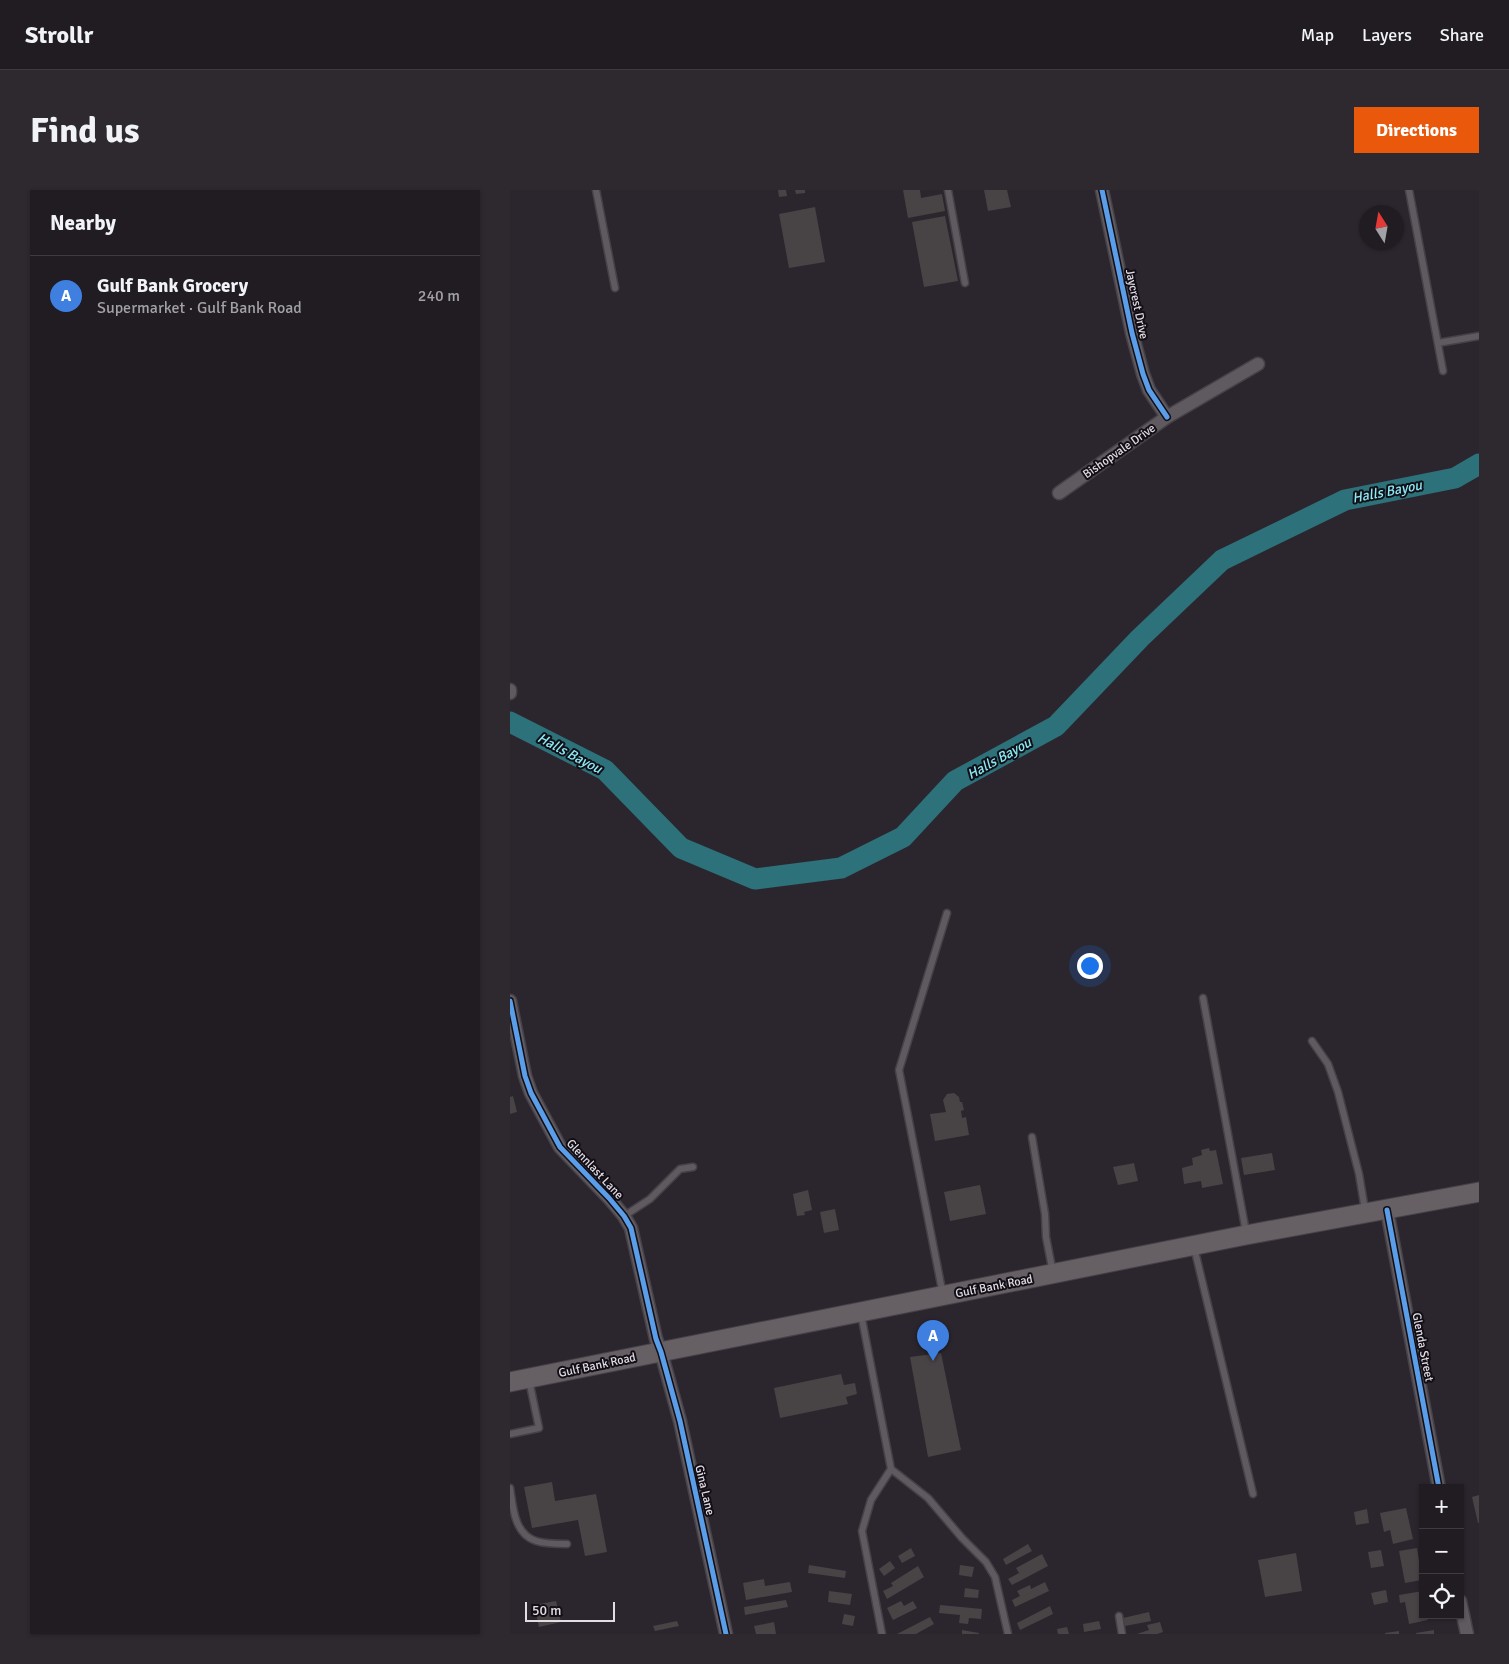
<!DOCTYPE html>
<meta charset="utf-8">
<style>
body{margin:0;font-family:Signika,sans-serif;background:#2d292f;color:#f1f3f6}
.controls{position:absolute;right:15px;bottom:15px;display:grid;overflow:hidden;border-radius:0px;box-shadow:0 1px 4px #0004}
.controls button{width:45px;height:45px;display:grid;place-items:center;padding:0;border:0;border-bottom:1px solid #3d3a40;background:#201c22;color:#f1f3f6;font:25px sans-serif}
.compass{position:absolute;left:849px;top:15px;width:45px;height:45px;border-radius:50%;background:#201c22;box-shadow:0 1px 4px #0004;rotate:349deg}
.scale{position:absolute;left:15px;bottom:12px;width:90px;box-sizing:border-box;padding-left:5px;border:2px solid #e2dce5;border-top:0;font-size:14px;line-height:18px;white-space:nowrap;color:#e2dce5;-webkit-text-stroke:4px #120e15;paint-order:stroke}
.you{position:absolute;left:579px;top:775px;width:18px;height:18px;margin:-12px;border:4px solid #fff;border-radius:50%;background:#1a73e8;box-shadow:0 0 0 8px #1a73e833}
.badge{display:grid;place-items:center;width:32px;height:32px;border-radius:50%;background:#ea580c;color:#fff;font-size:16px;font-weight:700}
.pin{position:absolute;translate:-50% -41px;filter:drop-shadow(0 1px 2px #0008)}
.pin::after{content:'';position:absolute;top:26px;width:18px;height:15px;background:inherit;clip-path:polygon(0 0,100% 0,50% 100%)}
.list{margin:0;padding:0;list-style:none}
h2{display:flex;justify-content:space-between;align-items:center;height:65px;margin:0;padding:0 20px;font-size:21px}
h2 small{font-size:16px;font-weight:400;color:#a2a1a5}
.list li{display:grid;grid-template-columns:32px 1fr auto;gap:15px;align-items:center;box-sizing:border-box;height:80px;padding:0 20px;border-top:1px solid #3d3a40}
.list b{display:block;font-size:19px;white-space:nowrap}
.list p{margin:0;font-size:16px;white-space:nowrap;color:#a2a1a5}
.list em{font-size:16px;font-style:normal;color:#a2a1a5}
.icon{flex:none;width:28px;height:28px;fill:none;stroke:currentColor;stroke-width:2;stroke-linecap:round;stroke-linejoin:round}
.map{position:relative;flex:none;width:969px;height:1444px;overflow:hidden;border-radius:0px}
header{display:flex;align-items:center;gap:30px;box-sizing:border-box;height:70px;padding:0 25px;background:#201c22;border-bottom:1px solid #3d3a40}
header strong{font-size:24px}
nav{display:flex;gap:28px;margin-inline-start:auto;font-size:18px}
.intro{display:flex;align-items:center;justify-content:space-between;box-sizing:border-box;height:120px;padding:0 30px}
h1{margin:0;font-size:35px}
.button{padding:12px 22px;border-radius:0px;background:#ea580c;color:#fff;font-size:18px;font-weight:700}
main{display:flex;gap:30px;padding:0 30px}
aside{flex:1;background:#201c22;border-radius:0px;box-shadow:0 1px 4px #0004}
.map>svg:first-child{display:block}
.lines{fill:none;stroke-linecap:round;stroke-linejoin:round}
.river{stroke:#2d717a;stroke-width:21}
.building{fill:#484344}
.service-casing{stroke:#454147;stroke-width:9}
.minor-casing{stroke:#454147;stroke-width:15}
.secondary-casing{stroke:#454147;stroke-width:21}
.service{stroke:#5e5a60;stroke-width:6}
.minor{stroke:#5e5a60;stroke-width:12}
.secondary{stroke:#665f64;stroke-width:19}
.cycleway-casing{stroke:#120e15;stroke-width:8}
.cycleway{stroke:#5a9eea;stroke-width:5}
.labels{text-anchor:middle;stroke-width:4;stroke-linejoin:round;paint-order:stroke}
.street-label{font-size:12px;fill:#e2dce5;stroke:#120e15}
.water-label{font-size:14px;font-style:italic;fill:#8bebf7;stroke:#120e15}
</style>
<header>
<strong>Strollr</strong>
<nav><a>Map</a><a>Layers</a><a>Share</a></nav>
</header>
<div class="intro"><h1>Find us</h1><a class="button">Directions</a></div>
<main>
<aside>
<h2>Nearby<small></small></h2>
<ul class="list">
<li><span class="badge" style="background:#3f7fe0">A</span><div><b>Gulf Bank Grocery</b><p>Supermarket · Gulf Bank Road</p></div><em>240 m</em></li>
</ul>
</aside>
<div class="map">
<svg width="969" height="1444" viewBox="0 0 969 1444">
<rect width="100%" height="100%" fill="#2b262e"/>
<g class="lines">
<path class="river" d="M0,532L95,580L171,658L245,689L331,678L393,647L445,591L546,536L630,448L712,370L835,310L945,288L969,274"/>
</g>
<path class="building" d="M268,0H276L277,6L269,7Z
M285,0H295V3L286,4Z
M393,0H410L411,8L432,4L435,21L398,28Z
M474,0H497L501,17L478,21Z
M305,17L315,72L279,78L269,24Z
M435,26L448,91L414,97L402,32Z
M444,903L449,907L450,912H452L454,920L451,921L452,928L456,927L459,945L425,951L420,924L436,922L433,910L437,904Z
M3,906L7,922L0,924V907Z
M699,958L700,961L706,960L713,994L692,998L691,991L674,994L672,978L683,975L682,968L692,965L691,960Z
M762,963L765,980L734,985L731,968Z
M624,973L628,991L608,995L603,977Z
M470,995L476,1024L440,1031L434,1002Z
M298,1000L302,1020L294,1022L295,1025L287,1026L283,1004Z
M325,1019L329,1040L314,1043L310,1022Z
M431,1163L451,1260L418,1267L400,1167Z
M331,1184L334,1195L345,1193L347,1204L336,1207L338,1214L270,1228L264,1198Z
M42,1292L45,1311L86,1304L97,1362L75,1366L68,1330L22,1338L14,1297Z
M969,1305V1333H968L962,1307Z
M896,1318L903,1349L883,1354L880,1340L874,1342L870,1323Z
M857,1319L859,1333L846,1335L844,1322Z
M518,1354L522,1361L496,1375L493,1369Z
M401,1358L405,1366L392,1373L388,1366Z
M907,1358L912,1390L895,1393L889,1361Z
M871,1360L874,1376L861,1378L858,1362Z
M786,1363L792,1401L755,1407L748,1370Z
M532,1364L538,1376L502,1395L498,1389L509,1383L506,1378Z
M380,1371L385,1378L374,1386L369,1379Z
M299,1375L336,1381L335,1388L298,1383Z
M450,1375L464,1377L462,1387L449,1385Z
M408,1376L414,1387L377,1409L373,1401L383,1396L381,1393Z
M254,1389L255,1396L280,1392L282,1402L236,1410L233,1393Z
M535,1392L539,1401L505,1417L502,1410L510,1406L507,1401L520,1395L521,1399Z
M455,1398L469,1400L468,1408L454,1407Z
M876,1400L878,1412L864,1415L861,1403Z
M319,1401L342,1404L340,1415L318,1412Z
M913,1401V1425H917L918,1430L899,1434L895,1412L890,1413L889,1405Z
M276,1410L278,1417L235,1425L234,1417Z
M46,1411L51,1432L29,1437L24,1415Z
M391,1411L394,1416L403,1411L407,1418L383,1430L377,1418Z
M430,1415L472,1419L471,1429L459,1428L458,1434L449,1433L450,1425L429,1423Z
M540,1416L543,1424L510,1440L507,1433Z
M639,1422L641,1431L615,1436L613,1428Z
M334,1424L345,1426L343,1436L332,1434Z
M420,1427L424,1434L406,1444H387Z
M167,1431L169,1436L145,1441L143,1436Z
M589,1431L591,1439L574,1442L573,1434Z
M264,1432L266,1444H246L244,1436Z
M650,1432L653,1442L647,1444H627L639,1440L637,1435Z
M557,1437L559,1444H548L547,1439Z
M452,1440L469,1443V1444H452Z
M924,1440V1444H906V1443Z
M889,1441V1444H875V1443Z"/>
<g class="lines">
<g class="service-casing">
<path id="service" d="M86,0L105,98
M438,0L455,93
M899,0L933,181
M928,153L969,146
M693,808L736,1042
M802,851L818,874L828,902L849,984L855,1020
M522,947L535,1024L536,1047L543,1083
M114,1026L140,1009L170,979L183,977
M684,1057L743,1304
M433,1105L389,880L437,723
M351,1124L381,1279L361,1310L352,1341L372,1444
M0,1244L29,1238L19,1190
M381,1279L418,1308L452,1348L476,1372L485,1387L498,1444
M0,1298C3,1317 4,1344 26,1351C36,1354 47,1354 57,1354
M609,1426L612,1444"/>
</g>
<g class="minor-casing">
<path id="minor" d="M592,0L622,143L633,184L639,200L657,227
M549,303L657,227L748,174
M0,500V503
M0,811L15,886L21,903L50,957L99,1008L114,1026L121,1038L146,1149L151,1162L170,1231L216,1444
M877,1020L929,1298
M950,1411L957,1444"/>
</g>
<g class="secondary-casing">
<path id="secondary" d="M0,1192L736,1045L969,1002"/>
</g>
<use href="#service" class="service"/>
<use href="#minor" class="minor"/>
<use href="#secondary" class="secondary"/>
<g class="cycleway-casing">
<path id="cycleway" d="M592,0L622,143L633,184L639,200L657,227
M0,811L15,886L21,903L50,957L99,1008L114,1026L121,1038L146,1149L151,1162L170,1231L216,1444
M877,1020L929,1298"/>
</g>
<use href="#cycleway" class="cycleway"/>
</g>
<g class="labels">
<g class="street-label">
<text transform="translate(627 114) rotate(78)" y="4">Jaycrest Drive</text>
<text transform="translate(609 261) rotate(-35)" y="4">Bishopvale Drive</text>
<text transform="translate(85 979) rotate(47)" y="4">Glennlast Lane</text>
<text transform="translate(484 1096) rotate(-11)" y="4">Gulf Bank Road</text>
<text transform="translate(913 1157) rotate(79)" y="4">Glenda Street</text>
<text transform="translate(87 1175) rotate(-12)" y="4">Gulf Bank Road</text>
<text transform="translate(195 1300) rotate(77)" y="4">Gina Lane</text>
</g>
<g class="water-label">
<text transform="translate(877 301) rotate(-11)" y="5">Halls Bayou</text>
<text transform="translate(60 563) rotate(28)" y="5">Halls Bayou</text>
<text transform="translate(489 568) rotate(-29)" y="5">Halls Bayou</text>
</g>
</g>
</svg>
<div class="controls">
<button>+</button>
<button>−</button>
<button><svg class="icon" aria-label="locate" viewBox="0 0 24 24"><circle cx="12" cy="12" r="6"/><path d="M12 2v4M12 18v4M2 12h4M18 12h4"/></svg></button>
</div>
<svg class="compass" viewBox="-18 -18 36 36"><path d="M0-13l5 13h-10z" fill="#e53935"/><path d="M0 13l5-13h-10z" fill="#a2a1a5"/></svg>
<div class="scale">50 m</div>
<div class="you"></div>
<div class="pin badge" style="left:423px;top:1171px;background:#3f7fe0">A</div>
</div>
</main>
